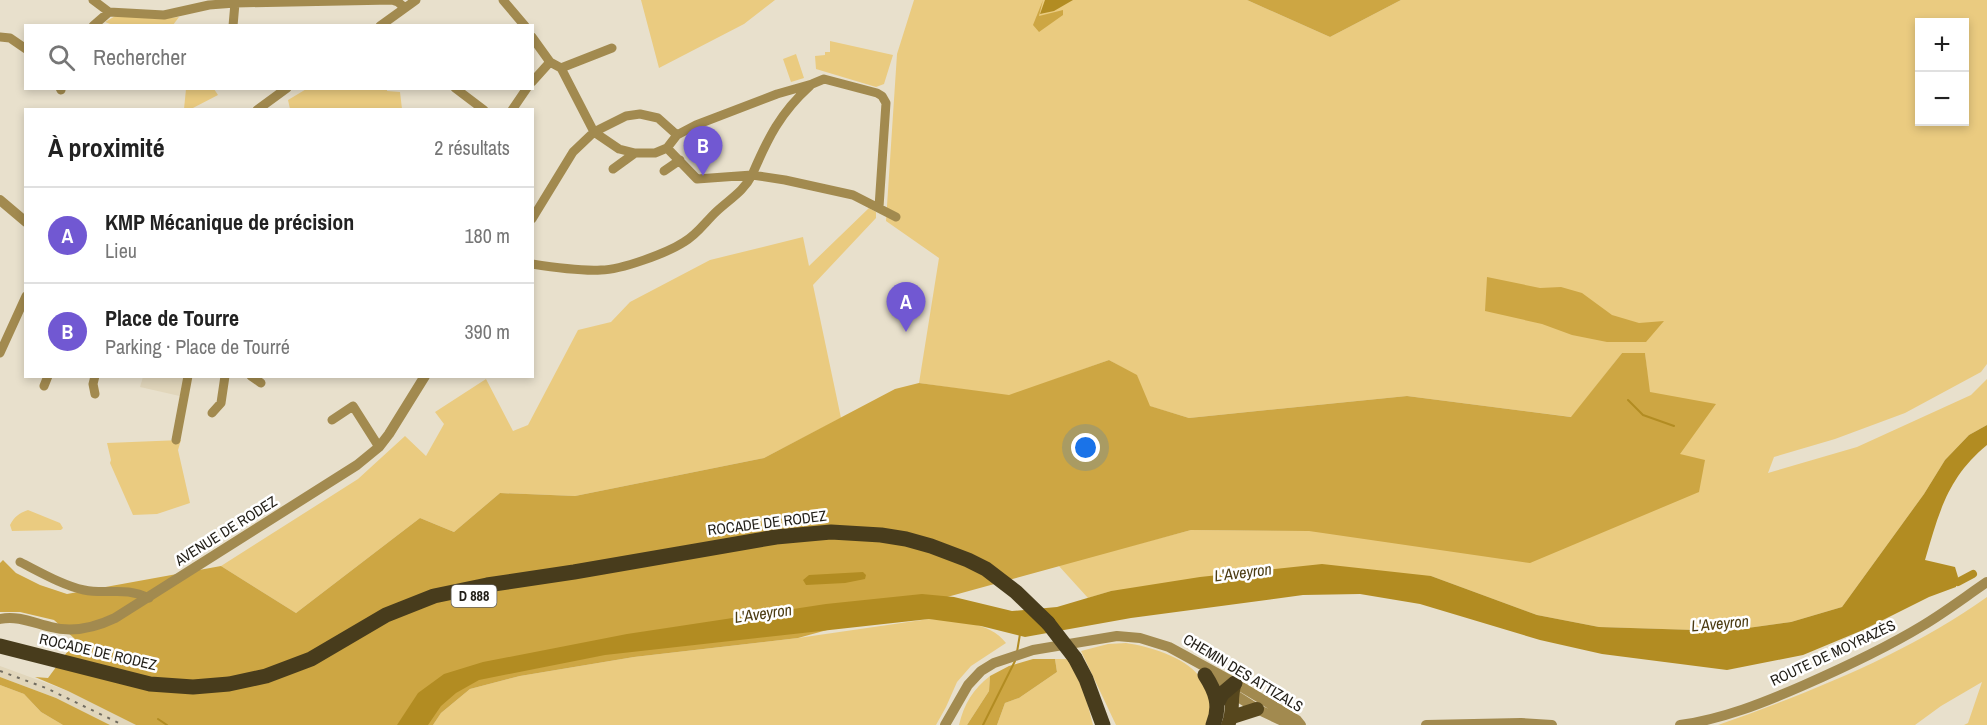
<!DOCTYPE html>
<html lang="fr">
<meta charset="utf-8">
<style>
body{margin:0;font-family:"Archivo Narrow",sans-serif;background:#f2f2f2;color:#222}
.controls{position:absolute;right:18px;top:18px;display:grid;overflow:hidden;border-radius:0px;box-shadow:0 3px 9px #0003}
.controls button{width:54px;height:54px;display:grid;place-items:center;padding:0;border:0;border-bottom:2px solid #e0e0e0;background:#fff;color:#222;font:30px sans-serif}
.you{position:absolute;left:1086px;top:448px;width:21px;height:21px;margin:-15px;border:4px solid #fff;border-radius:50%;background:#1a73e8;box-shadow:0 0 0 9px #1a73e833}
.badge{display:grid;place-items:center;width:39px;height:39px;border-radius:50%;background:#7158d2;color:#fff;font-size:20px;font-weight:700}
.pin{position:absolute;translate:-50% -50px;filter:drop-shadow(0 2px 3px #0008)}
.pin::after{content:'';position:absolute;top:32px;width:21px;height:18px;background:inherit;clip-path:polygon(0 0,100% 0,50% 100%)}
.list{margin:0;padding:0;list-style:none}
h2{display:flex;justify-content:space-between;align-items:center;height:78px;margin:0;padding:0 24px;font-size:26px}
h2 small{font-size:20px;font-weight:400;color:#767676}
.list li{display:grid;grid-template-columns:39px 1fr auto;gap:18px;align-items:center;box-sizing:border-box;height:96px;padding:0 24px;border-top:2px solid #e0e0e0}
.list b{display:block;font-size:22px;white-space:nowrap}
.list p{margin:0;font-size:20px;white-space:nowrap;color:#767676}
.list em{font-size:20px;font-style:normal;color:#767676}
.icon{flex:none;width:33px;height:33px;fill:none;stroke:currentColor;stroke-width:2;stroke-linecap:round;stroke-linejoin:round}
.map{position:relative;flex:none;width:1987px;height:725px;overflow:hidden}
.search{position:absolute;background:#fff;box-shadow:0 3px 9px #0003;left:24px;top:24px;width:510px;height:66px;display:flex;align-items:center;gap:15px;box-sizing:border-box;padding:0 21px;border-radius:0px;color:#767676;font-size:22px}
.panel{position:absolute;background:#fff;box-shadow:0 3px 9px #0003;left:24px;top:108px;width:510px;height:270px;border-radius:0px}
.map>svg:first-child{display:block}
.built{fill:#e1d6bb}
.green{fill:#eacb80;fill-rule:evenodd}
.forest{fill:#cda643}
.water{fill:#b28c22}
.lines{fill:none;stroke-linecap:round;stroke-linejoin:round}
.stream{stroke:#b28c22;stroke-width:2}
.canal{stroke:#b28c22;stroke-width:8}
.minor{stroke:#a28a4f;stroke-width:9}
.tertiary{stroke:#a28a4f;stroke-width:10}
.primary{stroke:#57471d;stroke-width:14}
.trunk{stroke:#483c1c;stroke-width:15}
.rail{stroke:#716c60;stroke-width:2;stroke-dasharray:3 6;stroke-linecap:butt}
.trunk-bridge{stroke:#483c1c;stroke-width:15}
.labels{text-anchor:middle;stroke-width:5;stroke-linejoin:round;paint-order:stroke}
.shield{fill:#fff;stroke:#64625d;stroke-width:1.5}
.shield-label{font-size:14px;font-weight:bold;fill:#211e17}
.street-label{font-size:15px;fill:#211e17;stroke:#fff}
.water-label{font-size:16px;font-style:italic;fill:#4b3b12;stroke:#fff}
</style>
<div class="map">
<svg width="1987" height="725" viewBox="0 0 1987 725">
<rect width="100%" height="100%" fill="#e8e0cc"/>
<path class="built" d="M143,377H188L184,397L140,387Z
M0,666L68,691L136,725H110L56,698L0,677Z"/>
<path class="green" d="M641,0H775L744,24L659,68Z
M914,0H1247L1330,37L1401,0H1987V364L1981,372L1905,413L1835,439L1774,457L1768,473L1857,447L1971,395L1987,379V425L1969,435L1945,460L1924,494L1842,607L1791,622L1726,631L1599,627L1537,615L1431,576L1111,591L1088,598L1058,565L1191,530L1309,531L1680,454L1649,392L1645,353H1622L1572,417L1407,396L1189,418L1149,406L1137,376L1109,360L1009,396L919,383L939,258L886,221L897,54ZM1920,22H1964V122H1920Z
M117,15L160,19L179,17L173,25H113L105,22Z
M830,41L893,55L884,84L876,87L816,69L815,56L825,55V52H830Z
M796,54L804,78L791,82L783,59Z
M308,88L387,89V91L400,92L402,109H290L288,100Z
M186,89H214L218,95L191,109H184Z
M869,208L876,212V218L813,285L841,418L764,458L575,496L500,493L454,532L420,518L296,613L221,566L358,479L405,436L426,456L444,424L435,412L486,379L513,431L528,425L578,330L611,322L630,302L710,260L803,237L809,266Z
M181,440L178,450L190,503L157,514L133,515L110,463L111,460L107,443Z
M28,510L60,523L63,528L61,530L12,531L10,525C14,517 19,513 28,510Z
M1987,597V725H1964L1968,723L1982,682L1941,706L1915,725H1718C1811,692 1907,654 1987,597Z
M929,619C953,621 990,621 1006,643L971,666L957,682L946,707L936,725H433L441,713L470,689L520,676L634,657L798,638Z
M1126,643C1148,646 1185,657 1199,676C1205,683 1208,693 1213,701L1207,725H1116L1081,651L1108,644Z
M1055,659H1068L1084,690L1093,725H997L1005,703L1019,698L1057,672Z
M990,676L989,691L967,725H959C964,704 973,689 990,676Z
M0,685L24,694L41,712L63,725H0Z"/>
<path class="forest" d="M1043,0L1039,16L1063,10V15L1039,32L1033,25Z
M1247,0H1401L1330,37Z
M1487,277L1540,288L1561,287L1582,293L1612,315L1639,323L1664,321L1646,342H1607L1572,335L1542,324L1485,311Z
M1622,353H1645L1650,392L1716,404L1680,454L1705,460L1699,492L1530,563L1309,531L1191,530L798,638L634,657L520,676L470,689L441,713L433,725H136L68,691L35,677L48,678L76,640L54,620L20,612H0V563L3,560L16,573L40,585L67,594L221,566L296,613L420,518L454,532L500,493L575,496L764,458L895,389L919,383L1009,395L1109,360L1137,375L1150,406L1189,418L1407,396L1571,417Z
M1033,659H1055L1057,672L1019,698L1005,703L997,725H967L989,691L990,676L1009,666Z
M0,677L56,698L110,725H63L41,712L24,694L0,685Z"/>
<path class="water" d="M1045,0H1073L1054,11L1040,14Z
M1987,425V445C1947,478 1939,513 1925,560L1955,567L1958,577L1956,587L1929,597L1863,630L1803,655L1727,670L1602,654L1540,640L1420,604L1360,594L1303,595L1131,618L1025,637L981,626L929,619L605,655L479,680L456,693L441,706L428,725H397L418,693L444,674L483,662L627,634L826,604L922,594L954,597L1012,611L1057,607L1111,591L1200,577L1322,564L1431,576L1537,615L1599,627L1726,631L1791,622L1842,607L1924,494L1945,460L1969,435Z
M863,572L866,575L865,579L845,583L806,585L803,580L809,575Z"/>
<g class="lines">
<path class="stream" d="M1628,400L1643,415L1674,426
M1017,652L1020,634
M158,719L167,725
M983,725L1015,661"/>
<path class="canal" d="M1958,582L1973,574"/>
<path class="minor" d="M93,0L109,12
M503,0L525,26
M93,26L109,12L164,15L209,5L235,3L392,0L398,2L405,8
M233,26L235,3
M380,26L416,0
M0,37L10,38L26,49
M532,37L550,62L561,68L594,132
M561,68L612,48
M532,82L550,62
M60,88L61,90
M455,88L484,110
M257,110L287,88
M512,110L527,88
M594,132L619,149L635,153H655L667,148L677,135L696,125L777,94L812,84L824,79L877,93L882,96L886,103L879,207
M667,148L697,179L752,175C768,138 780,113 810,86
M613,169L635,153
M664,171L680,160
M532,219L573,152L594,132L626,116L640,114L658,118L677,135
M532,264C551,267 582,271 601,270C621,270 667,253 684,242C697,235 706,221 717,211C730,199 744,191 752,175L785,180L853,195L896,217
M0,353L26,296
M251,376L261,383
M44,386L48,376
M95,394L93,384L95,376
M212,413L221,403L225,376
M332,420L353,406L379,447
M176,440L188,376
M20,562C40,572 62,585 84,590C108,595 124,586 149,598"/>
<path class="tertiary" d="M0,200L26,222
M0,619C17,615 34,623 51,627C73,633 94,628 115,618L357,465L379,447L389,434L425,376
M1207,677L1257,709L1291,725
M945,725L968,685L981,671L994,663L1033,650L1117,636L1140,638L1169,647L1235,683L1297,720L1301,725
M1426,725L1521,723L1552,725
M1680,725C1723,719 1763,703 1802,686C1843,668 1884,649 1922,626C1944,613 1965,597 1987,582"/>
<path class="primary" d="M1232,717L1257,709
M1228,725C1235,711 1229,698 1235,683"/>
<path class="trunk" d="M0,646L150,684L193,687L229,684L266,676L311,659L386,615L434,596L487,585L574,572L776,537L831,532L881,535L906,539L931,546L968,560L986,569L1016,592L1048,623
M1075,658L1086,679L1103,725
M1205,675C1216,692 1221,706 1213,725
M1217,704L1222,694L1235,683"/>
<path class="rail" d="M0,671L46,688L123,725"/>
<path class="trunk-bridge" d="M1048,623L1075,658"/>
</g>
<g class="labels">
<rect class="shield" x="451.5" y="585" width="45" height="22" rx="4.5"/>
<g class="shield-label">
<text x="474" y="601">D 888</text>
</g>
<g class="street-label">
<text transform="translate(767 523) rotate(-7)" y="5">ROCADE DE RODEZ</text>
<text transform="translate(226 531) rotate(-32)" y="5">AVENUE DE RODEZ</text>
<text transform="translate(98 652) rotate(13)" y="5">ROCADE DE RODEZ</text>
<text transform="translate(1833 653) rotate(-25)" y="5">ROUTE DE MOYRAZÈS</text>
<text transform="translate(1243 673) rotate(31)" y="5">CHEMIN DES ATTIZALS</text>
</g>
<g class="water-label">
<text transform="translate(1243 572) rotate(-7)" y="6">L'Aveyron</text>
<text transform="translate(763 613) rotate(-8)" y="6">L'Aveyron</text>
<text transform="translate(1720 623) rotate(-5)" y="6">L'Aveyron</text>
</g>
</g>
</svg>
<div class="controls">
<button>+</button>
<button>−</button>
</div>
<div class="you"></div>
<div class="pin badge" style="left:906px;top:332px">A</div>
<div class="pin badge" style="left:703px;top:176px">B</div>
<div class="search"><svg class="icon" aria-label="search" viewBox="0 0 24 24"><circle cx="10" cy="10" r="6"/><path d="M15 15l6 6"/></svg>Rechercher</div>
<section class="panel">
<h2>À proximité<small>2 résultats</small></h2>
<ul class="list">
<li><span class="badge">A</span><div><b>KMP Mécanique de précision</b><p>Lieu</p></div><em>180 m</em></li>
<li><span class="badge">B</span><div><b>Place de Tourre</b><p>Parking · Place de Tourré</p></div><em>390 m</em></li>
</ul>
</section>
</div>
